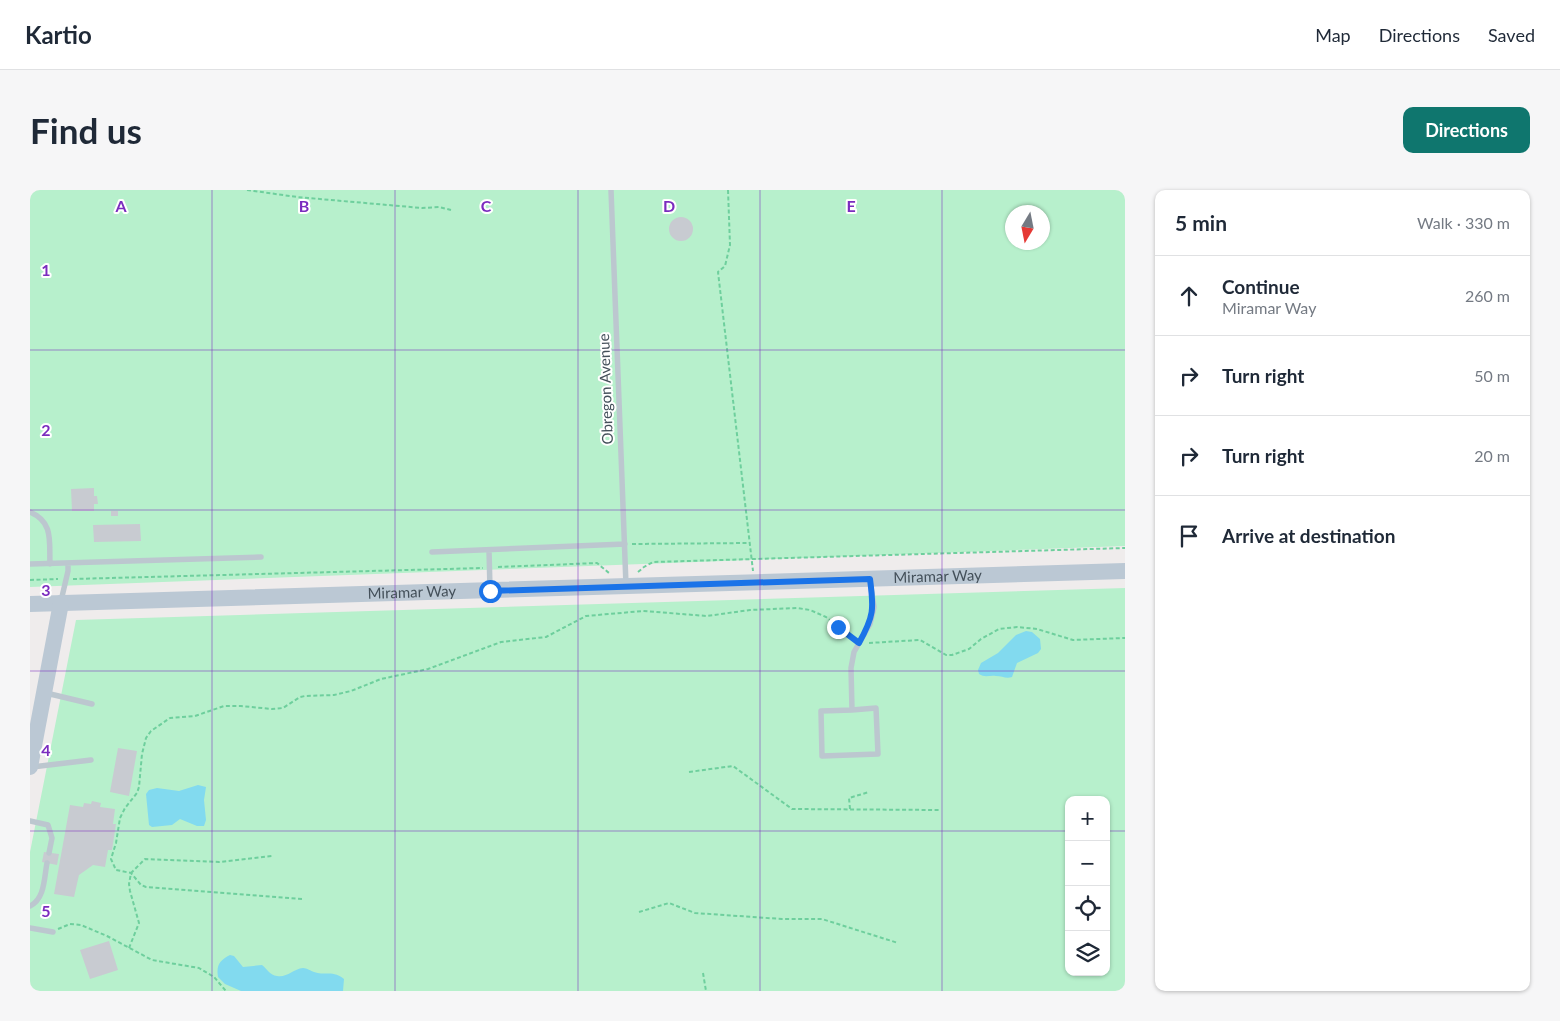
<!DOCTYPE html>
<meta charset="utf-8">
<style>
body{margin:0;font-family:Lato,sans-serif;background:#f6f6f7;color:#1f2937}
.controls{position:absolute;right:15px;bottom:15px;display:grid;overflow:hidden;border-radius:10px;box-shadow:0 1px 4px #0004}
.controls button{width:45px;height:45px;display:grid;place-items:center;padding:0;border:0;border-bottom:1px solid #e0e1e3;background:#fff;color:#1f2937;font:25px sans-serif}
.compass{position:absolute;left:975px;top:15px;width:45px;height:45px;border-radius:50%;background:#fff;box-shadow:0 1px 4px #0004;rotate:190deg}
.stop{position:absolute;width:15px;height:15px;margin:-11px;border:4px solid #1a73e8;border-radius:50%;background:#fff}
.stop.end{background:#1a73e8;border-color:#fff;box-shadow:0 1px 5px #0008}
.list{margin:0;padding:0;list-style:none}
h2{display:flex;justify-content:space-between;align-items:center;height:65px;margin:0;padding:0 20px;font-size:21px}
h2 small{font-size:16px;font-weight:400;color:#747a83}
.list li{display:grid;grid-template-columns:32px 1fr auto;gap:15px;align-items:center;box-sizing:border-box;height:80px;padding:0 20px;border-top:1px solid #e0e1e3}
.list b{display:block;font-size:19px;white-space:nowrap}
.list p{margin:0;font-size:16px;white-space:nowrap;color:#747a83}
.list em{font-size:16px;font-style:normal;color:#747a83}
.icon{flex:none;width:28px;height:28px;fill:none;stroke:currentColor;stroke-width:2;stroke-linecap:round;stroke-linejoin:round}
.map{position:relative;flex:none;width:1095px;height:801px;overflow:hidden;border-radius:10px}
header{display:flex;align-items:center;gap:30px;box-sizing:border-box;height:70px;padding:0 25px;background:#fff;border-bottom:1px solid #e0e1e3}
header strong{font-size:24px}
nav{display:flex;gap:28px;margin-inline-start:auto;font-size:18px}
.intro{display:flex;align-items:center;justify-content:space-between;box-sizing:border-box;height:120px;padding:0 30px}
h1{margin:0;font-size:35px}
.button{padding:12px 22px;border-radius:10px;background:#0f766e;color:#fff;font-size:18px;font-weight:700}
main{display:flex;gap:30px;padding:0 30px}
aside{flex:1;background:#fff;border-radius:10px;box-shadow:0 1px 4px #0004}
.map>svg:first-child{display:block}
.green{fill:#b7f0cc;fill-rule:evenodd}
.water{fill:#82daef}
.building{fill:#c8cbd1}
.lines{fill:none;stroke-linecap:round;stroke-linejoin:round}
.path{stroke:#6ecf9d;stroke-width:2;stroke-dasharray:4 2.5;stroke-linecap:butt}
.lane{stroke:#bcc7cf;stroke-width:5.5}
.secondary{stroke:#bbc8d4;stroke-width:16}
.route{stroke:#1a73e8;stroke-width:6}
.grid{fill:none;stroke:#7b2cbf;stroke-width:1;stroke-opacity:0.55}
.labels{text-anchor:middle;stroke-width:4;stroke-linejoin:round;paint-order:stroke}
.street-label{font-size:15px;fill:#44505a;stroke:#fff}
.grid-label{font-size:16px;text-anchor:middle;font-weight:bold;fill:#7b2cbf;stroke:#fff;stroke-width:4;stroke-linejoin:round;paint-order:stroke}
</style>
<header>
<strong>Kartio</strong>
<nav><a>Map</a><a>Directions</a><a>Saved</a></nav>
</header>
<div class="intro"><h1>Find us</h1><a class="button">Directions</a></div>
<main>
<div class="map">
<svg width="1095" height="801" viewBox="0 0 1095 801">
<rect width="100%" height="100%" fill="#efecec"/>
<path class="green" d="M0,0H1095V356L0,397ZM982,22H1012V52H982Z
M1095,398V801H0V662L46,430ZM1039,610H1076V782H1039Z"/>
<path class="water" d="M996,441L1002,442L1010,449L1011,459L1008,463L987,473L982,487C976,489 972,486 966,486C959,485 955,488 949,484L948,480L951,473L968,463L986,445Z
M168,595L176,597L174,610L176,630L174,636H167L150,629L142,635L122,637L119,635L116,604L119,600L127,598L149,601Z
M200,765L204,766L213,777L232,775C237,779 240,785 247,786C257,788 263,779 273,778C277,778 281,781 284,782C297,786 302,780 314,789L313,801H211L195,794L188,787C186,775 190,770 200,765Z"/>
<path class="building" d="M639 39a12 12 0 1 1 24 0a12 12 0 1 1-24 0Z
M64,298V306H67L68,314H64V321H42L41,299Z
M81,321H88V326H81Z
M110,334L111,351L64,352L63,335Z
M88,558L107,561L99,606L80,602Z
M62,611L71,613L70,617L85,619L83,634H86L82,660H78L75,677L63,675L49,685L44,707L24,704L40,615L53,617L54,613L61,614Z
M14,662L29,664L27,675L12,672Z
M79,751L88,780L60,789L50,760Z"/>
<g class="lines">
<path class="path" d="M217,0L267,7L392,18L409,17L421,20
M698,0L700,55L695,76L688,82L723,381
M602,354L720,353
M468,377L567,373L579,383
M608,382L614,377L623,372L1095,358
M43,389L453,378
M0,390L28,389
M839,453L890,450L916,465H922L939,459L951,449L969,439L987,437L1007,439L1043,450L1095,448
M659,582L703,576L762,619L910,620
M820,619L819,608L839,602
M272,709L116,697L111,695L101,683L86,680L81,669L86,653L90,628L95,618L107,603L109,597L112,564L116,548L121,541L140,528L165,526L194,516H211L242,519L253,518L270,507L275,506L304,505L321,501L351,489L398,479L471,452L516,447L556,426L613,421L677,426L720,420L767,418L780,420L796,427L823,448
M609,722L639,713L665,723L752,729H792L868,753
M28,739L40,734L51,735L77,746L122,770L169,778L184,787L196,801
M99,758L109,733L100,701L99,694L101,683L115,669L189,672L242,666
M673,783L676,801"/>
<path class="lane" d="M581,0L596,395
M0,322C24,332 19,352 20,374
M459,360L460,399
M402,362L595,354
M0,374L231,367
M31,411L38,381V373
M16,503L62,514
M822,520L846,518L848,564L792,566L791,521L822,520L821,478L824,462L840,434L844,417L840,391
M2,577L61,570
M0,631L18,635L22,648L19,663
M0,716C15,709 14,688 17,673
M0,738L23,742"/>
<g class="secondary">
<path id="s1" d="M0,414L1095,381"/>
<path d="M0,577L31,413"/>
</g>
</g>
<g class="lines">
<path class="route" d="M460,401L840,389C844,419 844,426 829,453L808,437"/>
</g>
<path class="grid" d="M182,0V801M365,0V801M548,0V801M730,0V801M912,0V801M0,160H1095M0,320H1095M0,481H1095M0,641H1039M1076,641H1095"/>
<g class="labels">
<g class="street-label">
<text transform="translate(576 199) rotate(-92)" y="5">Obregon Avenue</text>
<text dy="5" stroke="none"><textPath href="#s1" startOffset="908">Miramar Way</textPath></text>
<text dy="5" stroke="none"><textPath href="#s1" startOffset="382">Miramar Way</textPath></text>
</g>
</g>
<g class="grid-label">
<text x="91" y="22">A</text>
<text x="274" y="22">B</text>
<text x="456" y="22">C</text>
<text x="639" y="22">D</text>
<text x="821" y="22">E</text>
<text x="16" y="86">1</text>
<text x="16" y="246">2</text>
<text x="16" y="406">3</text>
<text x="16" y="566">4</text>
<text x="16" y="727">5</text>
</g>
</svg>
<div class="controls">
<button>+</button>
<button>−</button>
<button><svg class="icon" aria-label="locate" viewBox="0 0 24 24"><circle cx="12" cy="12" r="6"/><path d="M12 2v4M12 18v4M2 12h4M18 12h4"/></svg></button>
<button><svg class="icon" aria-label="layers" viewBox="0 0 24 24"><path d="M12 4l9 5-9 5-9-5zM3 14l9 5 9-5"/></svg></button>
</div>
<svg class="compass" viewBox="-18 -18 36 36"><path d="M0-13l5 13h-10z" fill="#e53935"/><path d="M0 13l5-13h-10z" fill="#747a83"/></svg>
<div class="stop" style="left:460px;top:401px"></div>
<div class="stop end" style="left:808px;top:437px"></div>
</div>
<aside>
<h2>5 min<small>Walk · 330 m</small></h2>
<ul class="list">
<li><svg class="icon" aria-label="ahead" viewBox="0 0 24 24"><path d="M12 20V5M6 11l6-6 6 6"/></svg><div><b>Continue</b><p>Miramar Way</p></div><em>260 m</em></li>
<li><svg class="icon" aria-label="right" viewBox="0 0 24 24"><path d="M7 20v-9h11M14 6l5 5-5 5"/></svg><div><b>Turn right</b></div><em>50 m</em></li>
<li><svg class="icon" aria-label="right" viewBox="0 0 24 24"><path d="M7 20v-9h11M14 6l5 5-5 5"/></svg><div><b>Turn right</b></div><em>20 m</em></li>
<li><svg class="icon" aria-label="arrive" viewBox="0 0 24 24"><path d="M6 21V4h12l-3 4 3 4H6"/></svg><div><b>Arrive at destination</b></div></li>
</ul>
</aside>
</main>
